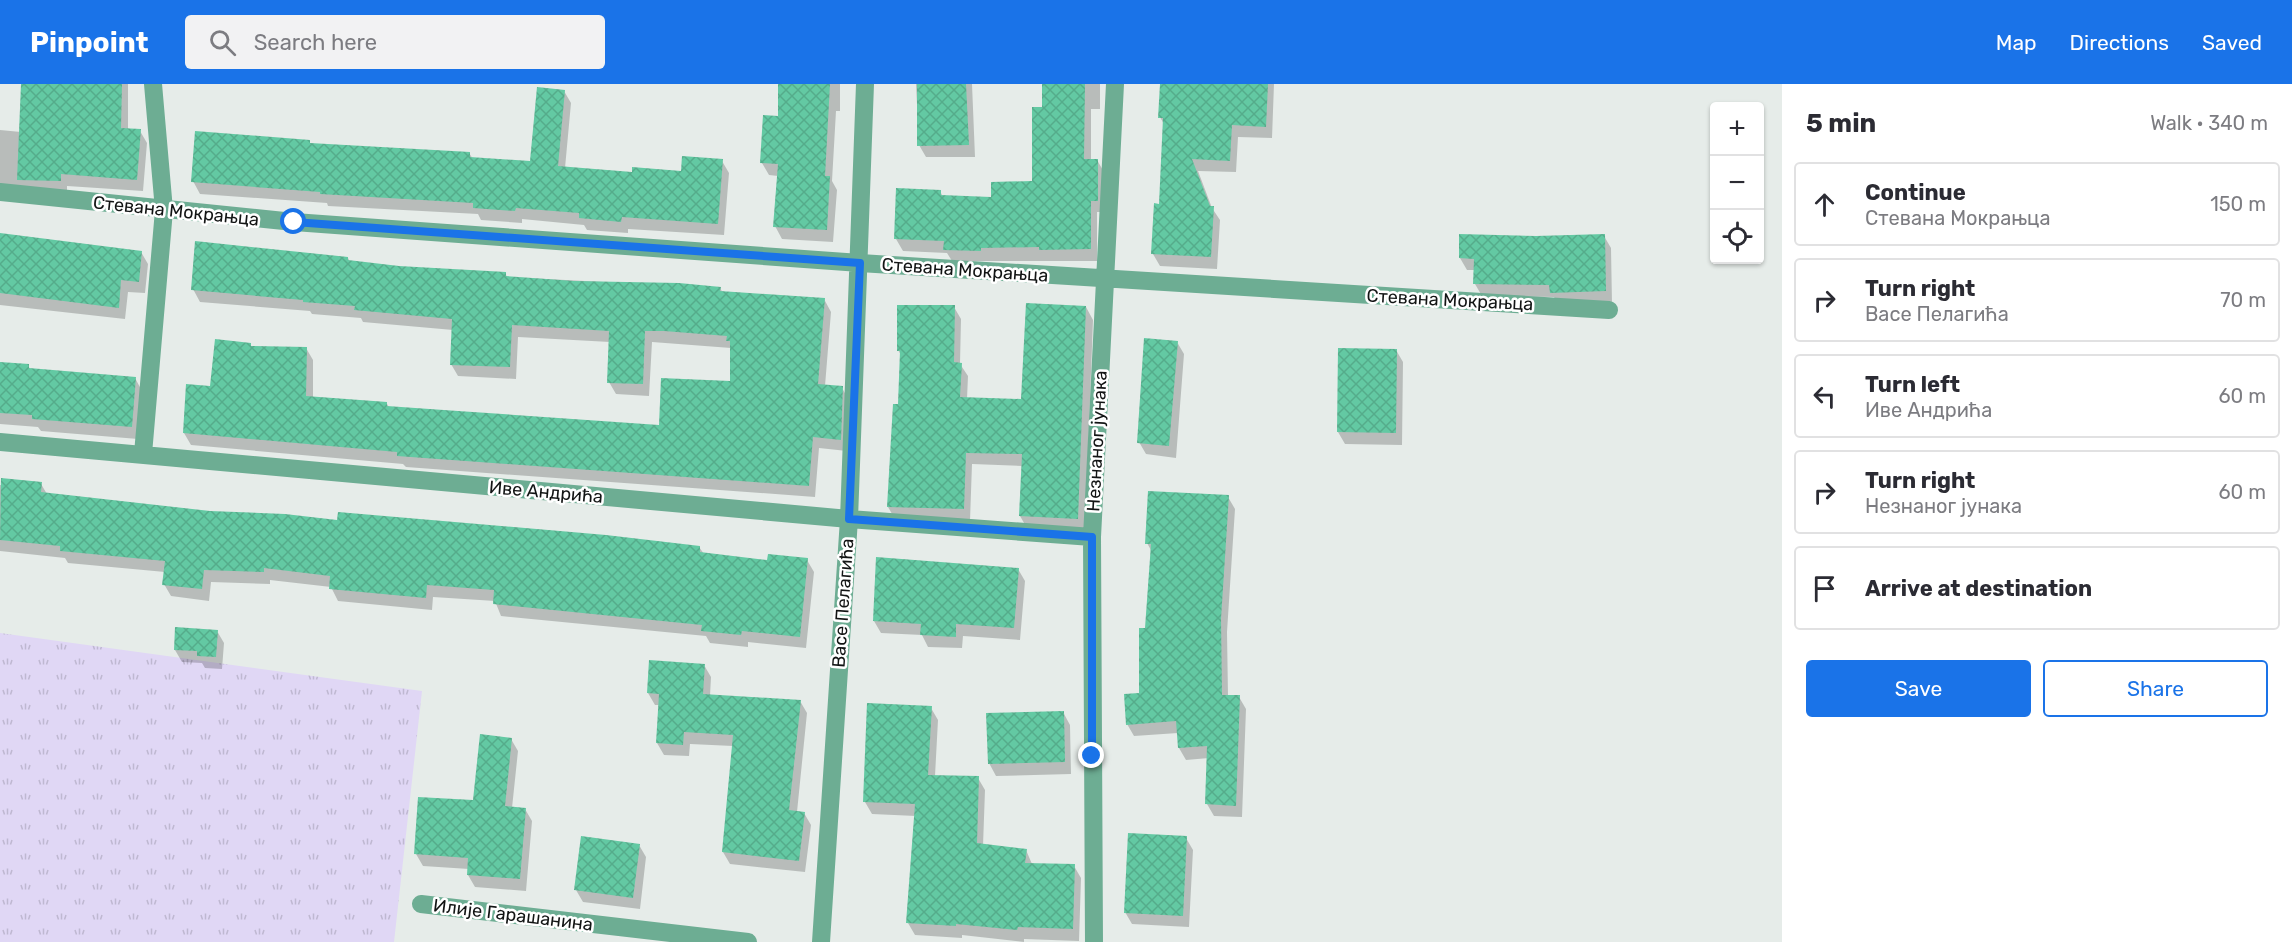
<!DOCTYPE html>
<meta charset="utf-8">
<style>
body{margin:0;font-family:Rubik,sans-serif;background:#f2f2f3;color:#2b2b33}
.controls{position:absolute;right:18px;top:18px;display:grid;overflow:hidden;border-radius:6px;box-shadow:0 2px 4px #0004}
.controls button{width:54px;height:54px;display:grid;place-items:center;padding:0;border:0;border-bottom:2px solid #e1e1e2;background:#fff;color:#2b2b33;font:30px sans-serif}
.stop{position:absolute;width:18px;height:18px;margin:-14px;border:4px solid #1a73e8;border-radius:50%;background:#fff}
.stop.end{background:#1a73e8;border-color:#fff;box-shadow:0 2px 6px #0008}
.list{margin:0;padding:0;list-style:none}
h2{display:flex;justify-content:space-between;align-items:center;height:78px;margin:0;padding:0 24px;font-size:26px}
h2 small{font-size:20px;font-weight:400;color:#7c7c81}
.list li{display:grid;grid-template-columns:39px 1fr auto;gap:18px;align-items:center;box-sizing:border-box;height:84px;margin:0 12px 12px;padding:0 12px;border:2px solid #e1e1e2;border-radius:6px}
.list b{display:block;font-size:22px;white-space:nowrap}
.list p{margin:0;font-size:20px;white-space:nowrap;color:#7c7c81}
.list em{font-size:20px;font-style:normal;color:#7c7c81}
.actions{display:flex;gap:12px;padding:18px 24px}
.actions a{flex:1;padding:14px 0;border:2px solid #1a73e8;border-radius:6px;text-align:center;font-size:21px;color:#1a73e8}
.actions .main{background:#1a73e8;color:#fff}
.icon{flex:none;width:33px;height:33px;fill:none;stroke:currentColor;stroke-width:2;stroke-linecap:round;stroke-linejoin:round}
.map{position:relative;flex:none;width:1782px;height:858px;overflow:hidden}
header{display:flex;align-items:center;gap:36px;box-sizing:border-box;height:84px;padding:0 30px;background:#1a73e8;color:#fff}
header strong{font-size:28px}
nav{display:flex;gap:33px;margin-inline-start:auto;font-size:21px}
.search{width:420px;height:54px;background:#f2f2f3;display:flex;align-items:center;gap:15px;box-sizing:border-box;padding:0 21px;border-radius:6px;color:#7c7c81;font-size:22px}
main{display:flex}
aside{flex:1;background:#fff}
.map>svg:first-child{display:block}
.grass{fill:url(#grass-tufts)}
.shadow{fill:#0003}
.building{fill:url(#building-cross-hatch)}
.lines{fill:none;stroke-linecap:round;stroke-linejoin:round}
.minor{stroke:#6dad93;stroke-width:18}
.route{stroke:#1a73e8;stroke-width:8}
.labels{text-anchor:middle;stroke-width:5;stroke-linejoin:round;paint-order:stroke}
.street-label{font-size:18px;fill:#121414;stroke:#fff}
</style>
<header>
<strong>Pinpoint</strong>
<div class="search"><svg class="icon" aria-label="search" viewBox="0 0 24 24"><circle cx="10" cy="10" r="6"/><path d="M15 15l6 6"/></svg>Search here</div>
<nav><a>Map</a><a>Directions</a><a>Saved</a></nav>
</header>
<main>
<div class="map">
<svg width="1782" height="858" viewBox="0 0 1782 858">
<defs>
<pattern id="grass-tufts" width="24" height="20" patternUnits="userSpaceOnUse" patternTransform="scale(1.5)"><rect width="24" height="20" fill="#e0d7f5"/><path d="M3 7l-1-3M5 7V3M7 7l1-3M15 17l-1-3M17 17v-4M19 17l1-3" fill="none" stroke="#bfb8d1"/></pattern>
<pattern id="building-cross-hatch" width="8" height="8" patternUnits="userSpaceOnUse" patternTransform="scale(1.5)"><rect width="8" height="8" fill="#63c9a3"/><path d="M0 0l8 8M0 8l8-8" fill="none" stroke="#55ac8b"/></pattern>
</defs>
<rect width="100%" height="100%" fill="#e6ece9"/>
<path class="grass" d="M0,549L422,607L394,858H0Z"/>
<path class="shadow" d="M23,0H128V46L140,47L147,59L143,107L67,102V109L0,105V46L21,48Z
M779,0H840V27H836L832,97L837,106L833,158L782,155L775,142L778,92L769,91L762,79L780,34Z
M916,0H972L975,73H926L919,61Z
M1044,0H1100V25H1091V76H1097L1104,88V128H1097V177H952L947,169L903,167L896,155L940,107L943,113L993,114L1034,99L1043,24Z
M1162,0H1274L1272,54L1238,53L1236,88L1198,87L1212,124L1220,136L1217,185L1160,182L1153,170L1160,121L1165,42L1160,33Z
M564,7L571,19L565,84L633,89L682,88L722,77L729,89L724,151L628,145V149L587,146L584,141L522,135V139L481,136L478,130L328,122L327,119L200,110L193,97L309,58L311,60L469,69L473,75L531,79Z
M0,151L141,168L148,180L145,209L128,208L125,235L0,221Z
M1604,152L1611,164L1612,219L1558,220L1554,213L1482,212L1475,200V186H1467L1460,174L1536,154Z
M348,174L350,178L399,183L505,189L507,193L720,204L723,209L824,215L831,228L825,302L842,304L849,316L847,367L819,364L815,413L406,383L403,380L191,361L184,349L212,304L250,260L252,263L306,264L313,276V314L387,320L389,323L660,342L731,298V264L652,258L649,312L616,310L609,298L610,258L518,253L516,295L458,292L451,280L453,246L363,238L361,234L312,230L310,227L200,218L193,205Z
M954,223L961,235L960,280L968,292L967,315L1023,317L1086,223L1093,236L1085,447L1027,444L1020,432L1023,382L972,380L970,437L895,435L888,423L899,321L901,271L898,266Z
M1177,258L1184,270L1176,374L1146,370L1139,358Z
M1396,266L1403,278L1402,361L1345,360L1338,348Z
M0,279L28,282L31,286L135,294L142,307L138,355L41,347L38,343L0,340Z
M41,400L47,410L210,428L699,463L704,470L769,477L807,476L814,488L806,564L748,558V563L710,559L706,552L501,532L495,517L433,513L432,526L338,517L331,503L270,496V500L211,498L209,517L171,512L164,500L165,488L68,479L65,474L0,467V401Z
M1228,413L1235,425L1227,548L1228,612L1239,613L1246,625L1242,733L1214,732L1207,720L1209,674L1186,676L1179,664L1178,649L1134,652L1127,640L1141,611L1152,468L1147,459Z
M1018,485L1025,497L1020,556L963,552L962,564L928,563L922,551L881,549L874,537Z
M217,547L224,559L222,585L205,584L202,579L182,578L175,566Z
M704,581L711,593L710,612L800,617L807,629L797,728L804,729L811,741L805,788L730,780L723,768L733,662L690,660L689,672L664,671L657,659L660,621H655L648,609Z
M868,620L931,624L938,636L935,692L978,694L985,706L983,762L1026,766L1032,780L1074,782L1081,794L1079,857L1024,855V858L962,851V854L915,851L908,839L916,732L872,730L865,718Z
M1063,628L1070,641L1071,690L996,692L989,679Z
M511,655L518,667L512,724L525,725L532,737L526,807L475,803L468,791L469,785L423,782L416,770L474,717Z
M1186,754L1193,766L1189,843L1132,840L1125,828Z
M639,761L646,773L640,825L583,818L576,806Z"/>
<path class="building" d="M21,0H122L121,44L141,45L137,96L61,90V97L17,96Z
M778,0H830L825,92H830L827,146L773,143L778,80L760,79L763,31L778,32Z
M917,0H966L969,61L917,62Z
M1042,0H1085L1084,75H1098V117H1091V165L1039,166V163L981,164V167L943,166L944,157L894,155L896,104L941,106V111L991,113V98L1032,97V23H1042Z
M1160,0H1268L1266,43L1232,41L1230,77L1192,75L1210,122H1214L1211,173L1151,170L1154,119L1159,120L1163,34H1158Z
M537,3L565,6L558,82L632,88V83L681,87L682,72L723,75L718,140L622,133L621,138L579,134V129L516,124L515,127L473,124V119L320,110V108L191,98L195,47L310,56V59L470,68V73L530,77Z
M0,149L142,167L139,198L121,196L119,224L0,209Z
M1459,150L1536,152L1605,150L1606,207L1550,209L1549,201L1473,200L1474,175L1459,174Z
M195,157L348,173V176L399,182L506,188V192L574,197L679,199L721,203L720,207L825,214L818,300L843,302L841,356L813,353L809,402L397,372V368L183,349L186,300L210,302L215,255L251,259V262L307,263L306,312L387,318V322L458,327L659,341L661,294L730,297V257H726L727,252L664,247H645L643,300L607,299L609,247L512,241L510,283L450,281L452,235L354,226L355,222L303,218V216L191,206Z
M1026,219L1086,222L1078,435L1019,432L1022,370L966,369L964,425L887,423L893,320H898L900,267H897V221H955L954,278L962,279L960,313L1021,315Z
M1144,254L1178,257L1169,362L1137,359Z
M1338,264L1397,265L1396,349L1337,348Z
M0,278L29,280V284L136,293L132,343L32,335V331L0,329Z
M1,394L42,398L41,408L210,427L285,430L337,436L338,428L606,451L700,462V468L767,476L768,470L808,474L800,553L742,547L741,551L701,547L702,541L493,520L494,506L427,501L426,514L329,505L330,492L264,484V488L204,486L202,505L162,501L165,477L60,467V462L0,456Z
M1148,407L1229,411L1221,535L1222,611H1240L1236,722L1205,720L1207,662L1178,664L1176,637L1126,641L1124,610L1139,609V544H1145L1151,460H1145Z
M876,473L1019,484L1014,544L956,540V553L920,551L921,540L873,537Z
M175,543L218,546L216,573L197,572V567L174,566Z
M649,576L705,580L703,610L801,616L789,726L805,728L799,777L722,768L733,651L684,648L683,661L656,659L659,610L647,609Z
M867,619L932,622L928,691L979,692L977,759L1027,765L1025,779L1075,780L1073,845L1018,843L1017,846L956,840V842L906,839L915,720L863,718Z
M1064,627L1065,678L988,680L986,629Z
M480,650L512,654L505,722L526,724L520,795L467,791L468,774L414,770L418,713L473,716Z
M1128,749L1187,752L1183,832L1124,829Z
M581,752L640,760L633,814L574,806Z"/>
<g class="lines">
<path class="minor" d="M0,108L294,138L860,179L1609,226
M0,358L849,435L1092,453
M143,370L164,126L153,0
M421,820L748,858
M821,858L849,435L865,0
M1094,858L1092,453L1115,0"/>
</g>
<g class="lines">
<path class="route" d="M294,138L860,179L849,435L1092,453V672"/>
</g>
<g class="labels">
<g class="street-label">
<text transform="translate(176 127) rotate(6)" y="6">Стевана Мокрањца</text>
<text transform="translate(965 186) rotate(4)" y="6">Стевана Мокрањца</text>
<text transform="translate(1450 216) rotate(3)" y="6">Стевана Мокрањца</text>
<text transform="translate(1097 357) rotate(-87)" y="6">Незнаног јунака</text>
<text transform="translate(546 408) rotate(5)" y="6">Иве Андрића</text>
<text transform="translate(843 519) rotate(-86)" y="6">Васе Пелагића</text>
<text transform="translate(513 831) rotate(7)" y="6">Илије Гарашанина</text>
</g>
</g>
</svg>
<div class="controls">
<button>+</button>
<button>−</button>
<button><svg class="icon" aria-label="locate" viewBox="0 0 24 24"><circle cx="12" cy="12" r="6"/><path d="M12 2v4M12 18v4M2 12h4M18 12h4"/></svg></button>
</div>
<div class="stop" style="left:294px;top:138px"></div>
<div class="stop end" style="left:1092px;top:672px"></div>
</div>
<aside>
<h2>5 min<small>Walk · 340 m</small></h2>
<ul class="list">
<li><svg class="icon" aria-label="ahead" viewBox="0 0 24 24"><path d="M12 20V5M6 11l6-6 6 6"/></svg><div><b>Continue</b><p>Стевана Мокрањца</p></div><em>150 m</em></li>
<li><svg class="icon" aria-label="right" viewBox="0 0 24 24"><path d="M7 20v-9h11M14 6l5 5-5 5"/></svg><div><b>Turn right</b><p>Васе Пелагића</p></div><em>70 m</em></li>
<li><svg class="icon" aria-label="left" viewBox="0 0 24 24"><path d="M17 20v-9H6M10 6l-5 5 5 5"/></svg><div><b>Turn left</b><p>Иве Андрића</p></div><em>60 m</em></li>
<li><svg class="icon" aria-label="right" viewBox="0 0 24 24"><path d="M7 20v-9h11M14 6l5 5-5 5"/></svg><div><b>Turn right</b><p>Незнаног јунака</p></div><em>60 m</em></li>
<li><svg class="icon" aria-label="arrive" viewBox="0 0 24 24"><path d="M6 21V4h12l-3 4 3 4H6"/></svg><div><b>Arrive at destination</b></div></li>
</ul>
<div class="actions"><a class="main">Save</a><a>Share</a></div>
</aside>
</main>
